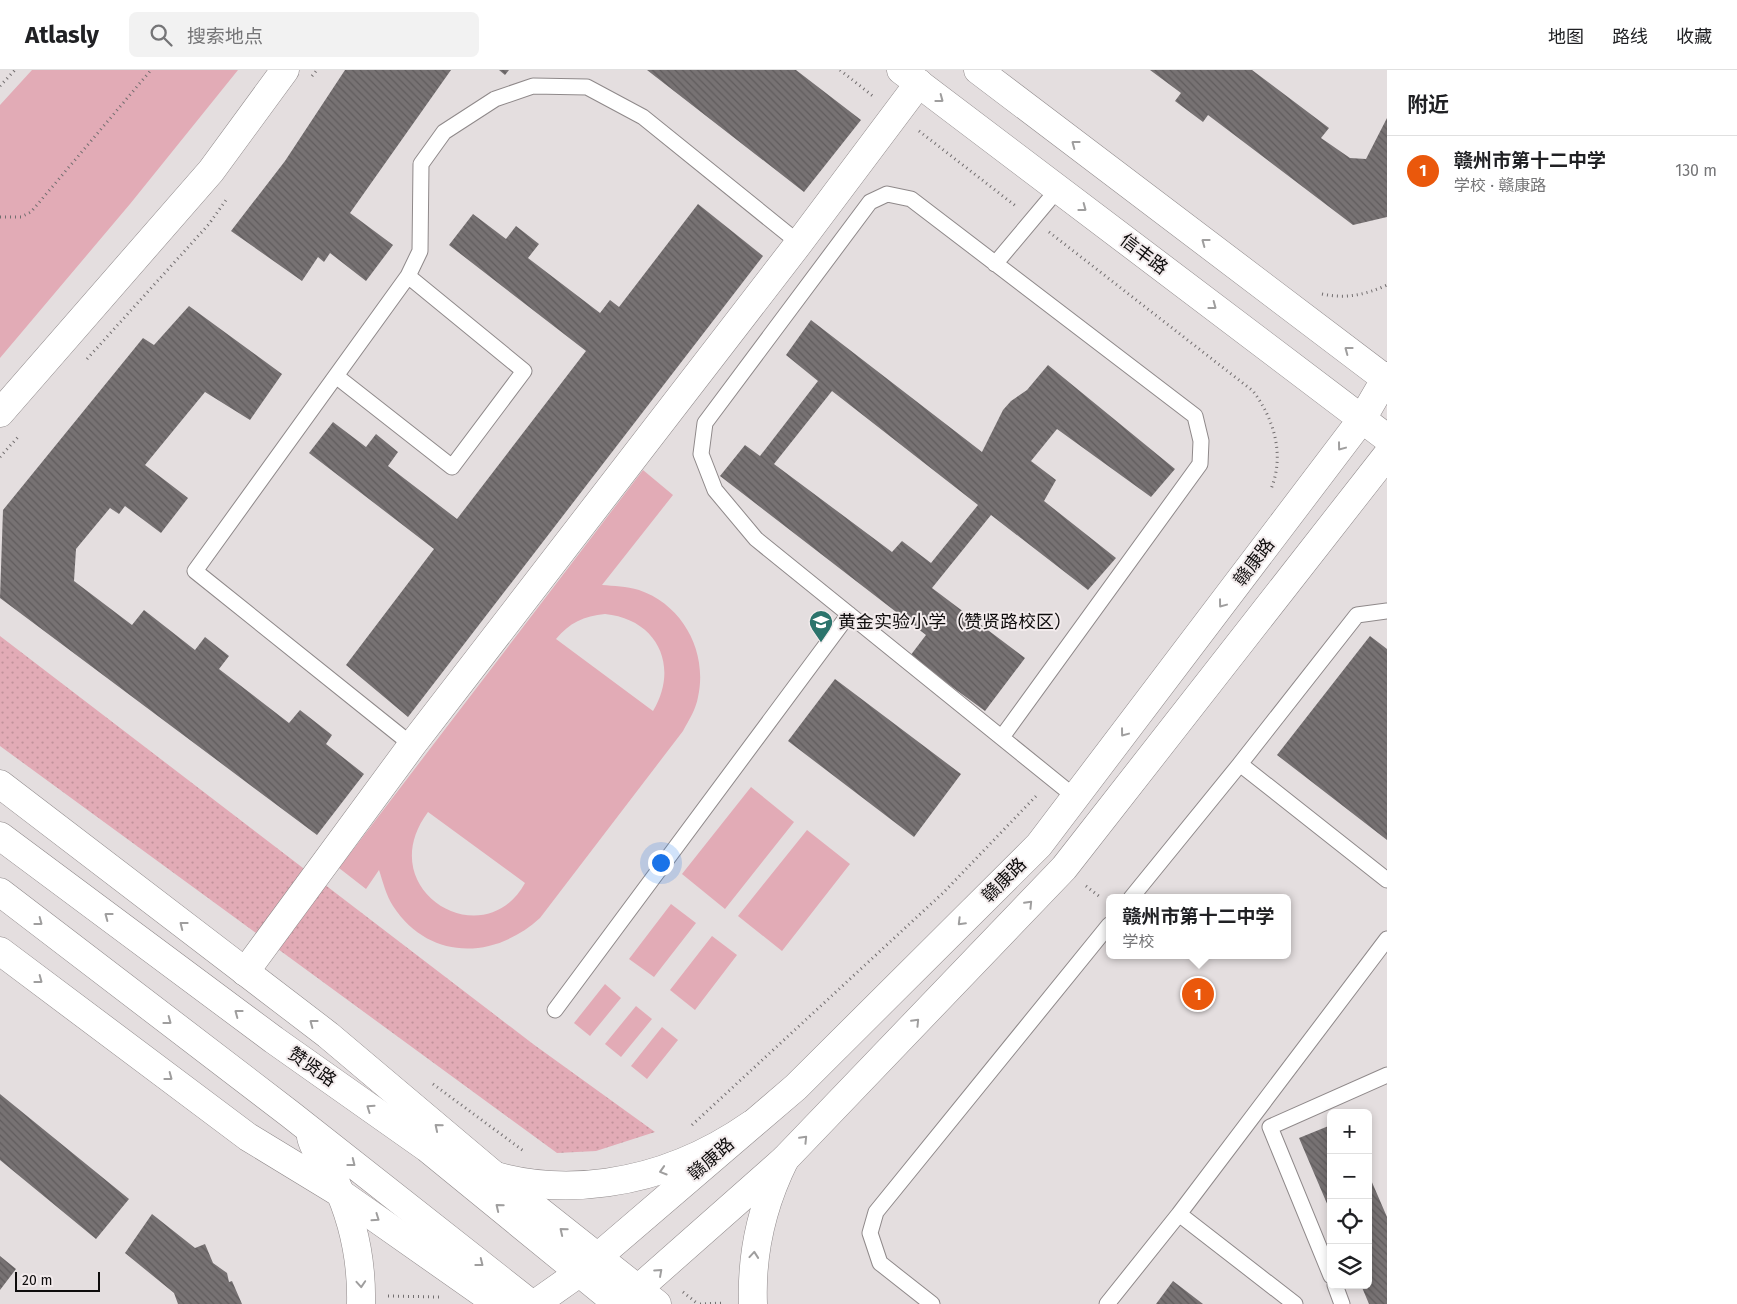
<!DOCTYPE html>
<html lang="zh">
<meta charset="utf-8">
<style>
body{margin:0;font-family:"Fira Sans","Noto Sans SC",sans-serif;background:#f2f2f2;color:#202124}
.controls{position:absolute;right:15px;bottom:15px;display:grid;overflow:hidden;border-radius:8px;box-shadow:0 2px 8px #0003}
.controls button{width:45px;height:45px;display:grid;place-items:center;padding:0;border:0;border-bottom:1px solid #e0e0e0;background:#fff;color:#202124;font:25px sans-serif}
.scale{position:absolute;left:15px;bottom:12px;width:85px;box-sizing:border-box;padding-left:5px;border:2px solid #0e0c0c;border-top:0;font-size:14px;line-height:18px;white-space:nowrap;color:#0e0c0c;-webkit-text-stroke:4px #f2ebec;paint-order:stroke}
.you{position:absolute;left:660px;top:792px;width:18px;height:18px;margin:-12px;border:4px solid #fff;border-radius:50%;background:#1a73e8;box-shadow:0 0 0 8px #1a73e833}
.badge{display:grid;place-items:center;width:32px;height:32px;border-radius:50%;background:#ea580c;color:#fff;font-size:16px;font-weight:700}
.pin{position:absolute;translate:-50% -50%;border:2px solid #fff;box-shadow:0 1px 5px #0006}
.popup{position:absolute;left:1106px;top:824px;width:185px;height:65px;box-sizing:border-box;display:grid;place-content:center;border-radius:8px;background:#fff;filter:drop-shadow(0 1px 4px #0005);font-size:16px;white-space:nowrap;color:#757577}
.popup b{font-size:19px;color:#202124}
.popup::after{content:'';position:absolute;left:50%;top:100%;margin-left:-10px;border:10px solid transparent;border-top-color:#fff}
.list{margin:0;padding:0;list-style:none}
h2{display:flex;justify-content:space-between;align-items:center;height:65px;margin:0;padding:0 20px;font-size:21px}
h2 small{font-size:16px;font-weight:400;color:#757577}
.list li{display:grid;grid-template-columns:32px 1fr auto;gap:15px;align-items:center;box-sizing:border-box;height:70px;padding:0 20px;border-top:1px solid #e0e0e0}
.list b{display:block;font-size:19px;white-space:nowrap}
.list p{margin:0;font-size:16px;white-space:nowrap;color:#757577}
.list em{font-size:16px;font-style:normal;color:#757577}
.icon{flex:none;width:28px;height:28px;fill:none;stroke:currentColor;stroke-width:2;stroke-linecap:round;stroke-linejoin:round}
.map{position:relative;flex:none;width:1387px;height:1234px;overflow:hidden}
header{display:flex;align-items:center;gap:30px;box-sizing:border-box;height:70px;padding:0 25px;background:#fff;border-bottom:1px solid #e0e0e0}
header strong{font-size:24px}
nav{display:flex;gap:28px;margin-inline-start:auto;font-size:18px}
.search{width:350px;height:45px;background:#f2f2f2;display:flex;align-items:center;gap:12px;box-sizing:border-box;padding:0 18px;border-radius:8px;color:#757577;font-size:19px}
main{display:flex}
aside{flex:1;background:#fff}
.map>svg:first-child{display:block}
.grass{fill:url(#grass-dots)}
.green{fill:#e2abb6;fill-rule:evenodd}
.building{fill:url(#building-back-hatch);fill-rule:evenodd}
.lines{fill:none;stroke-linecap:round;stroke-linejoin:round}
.service-casing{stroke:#8f898a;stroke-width:17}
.minor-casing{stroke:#8f898a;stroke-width:29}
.tertiary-casing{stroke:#8f898a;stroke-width:29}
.secondary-casing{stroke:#8f898a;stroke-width:29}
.primary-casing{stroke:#8f898a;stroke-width:29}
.path{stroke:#726e6f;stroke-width:3;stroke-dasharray:1 4;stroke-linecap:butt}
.service{stroke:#fff;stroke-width:15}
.minor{stroke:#fff;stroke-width:28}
.tertiary{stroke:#fff;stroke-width:28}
.secondary{stroke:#fff;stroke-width:28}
.primary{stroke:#fff;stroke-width:28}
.oneway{stroke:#9f9e9e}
.labels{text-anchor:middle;stroke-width:4;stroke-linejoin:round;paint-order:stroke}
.street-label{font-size:18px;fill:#0e0c0c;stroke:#f2ebec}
.poi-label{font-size:18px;fill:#0e0c0c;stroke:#f2ebec;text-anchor:start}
</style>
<header>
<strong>Atlasly</strong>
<div class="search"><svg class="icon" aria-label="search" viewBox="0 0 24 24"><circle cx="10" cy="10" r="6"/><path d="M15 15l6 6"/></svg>搜索地点</div>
<nav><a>地图</a><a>路线</a><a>收藏</a></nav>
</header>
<main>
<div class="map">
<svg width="1387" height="1234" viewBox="0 0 1387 1234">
<defs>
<pattern id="grass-dots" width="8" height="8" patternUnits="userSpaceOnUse" patternTransform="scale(1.25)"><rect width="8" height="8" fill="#e2abb6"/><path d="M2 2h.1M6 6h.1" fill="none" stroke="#c1929b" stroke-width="1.8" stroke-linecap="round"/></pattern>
<pattern id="building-back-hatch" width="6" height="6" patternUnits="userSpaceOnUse" patternTransform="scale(1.25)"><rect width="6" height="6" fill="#777273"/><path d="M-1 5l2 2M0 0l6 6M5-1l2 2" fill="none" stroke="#605c5d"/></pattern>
</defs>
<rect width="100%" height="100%" fill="#e4dedf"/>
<path class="grass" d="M0,566L533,974L655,1062L596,1081L557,1083L0,676Z"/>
<path class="green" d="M32,0H238L130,134L0,288V35Z
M643,400L673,425L602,515C614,516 626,516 639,520C683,535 708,582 698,627C696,639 689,650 683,661L540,848C494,890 429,891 393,836C386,825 383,812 379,800L366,819L339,798ZM605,544C657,549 680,596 653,641L556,569C569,553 584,546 605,544ZM428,742L525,813C484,888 370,820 428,742Z
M751,717L794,752L725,839L682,804Z
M807,760L850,794L782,881L738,846Z
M671,834L696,853L654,907L629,889Z
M712,866L737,885L695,940L670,920Z
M605,914L621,928L590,966L574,953Z
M636,936L652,949L621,987L605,974Z
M662,957L678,970L647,1009L631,996Z"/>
<path class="building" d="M345,0H451L350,143L393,175L366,211L330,183L324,192L318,187L302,211L231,161L285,91Z
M499,0H509L505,5Z
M647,0H796L861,50L804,122Z
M1150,0H1252L1329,58L1321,68L1350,88L1366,89L1387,48V147L1353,155L1208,45L1203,52L1175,31L1181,23Z
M698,134L763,186L408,647L346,595L434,479L309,383L333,352L366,377L376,364L398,382L388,396L457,449L586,281L449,175L473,144L506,169L516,156L539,174L528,188L600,243L610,230L619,237Z
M189,236L282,304L250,350L205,322L145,395L188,428L161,463L125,436L119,444L110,438L76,479L74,511L132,555L144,540L195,580L205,567L229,586L219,599L289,653L300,640L332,665L326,674L364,704L317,765L0,528L3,440L143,268L154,275Z
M811,250L982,382L1003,340L1011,331L1027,320L1048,295L1175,399L1151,427L1057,359L1031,391L1056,410L1044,431L1116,488L1088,520L991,445L932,518L1025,588L985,641L910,586L926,565L720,406L745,375L760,386L818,311L786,285ZM832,321L978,435L931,493L902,471L892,482L774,394Z
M1370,566L1387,579V770L1277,685Z
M835,609L961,704L914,767L788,671Z
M0,1024L129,1129L96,1169L0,1090Z
M1331,1055V1143L1299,1068Z
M1368,1103L1387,1147V1234H1369L1361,1215H1368Z
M152,1144L195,1178L205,1174L213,1193L227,1203L229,1212L232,1211L242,1234H178L174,1223L125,1183Z
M0,1186L16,1199L0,1220Z
M1173,1211L1203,1234H1156Z"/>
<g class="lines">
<g class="service-casing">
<path id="service" d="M995,194L1058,119
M336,306L452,397L524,301L408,206
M1387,541L1357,545L1240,694L1387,810
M1002,667L1200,394L1201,371L1195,346L911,129L887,124L870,132L705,353L701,384L715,420L756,469L1075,727
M412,675L195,501L408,206L420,181L421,94L444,62L495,29L533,16L587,17L643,47L799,173
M1131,828L1240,694
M555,940L849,544
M1331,1206L1270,1057L1387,1005
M1335,1215L1342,1234
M932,1234L880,1193L870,1163L876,1142L1109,855
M1107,1234L1179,1144
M1295,1234L1179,1144L1387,869"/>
</g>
<g class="minor-casing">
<path id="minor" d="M0,343L211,101L285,0
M245,902L412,675L799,173L919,13"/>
</g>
<g class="tertiary-casing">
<path id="tertiary" d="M0,714L328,965L494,1105L657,1234
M0,881L248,1067L340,1123L498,1234"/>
</g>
<g class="secondary-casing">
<path id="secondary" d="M901,0L1387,368
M978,0L1387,310
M535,1234L579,1203L796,1017L1039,775L1362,349L1387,306
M621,1234L785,1089L1064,798L1387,385"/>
</g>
<g class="primary-casing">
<path id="primary" d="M0,766L274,970L427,1078L618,1234
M0,822L290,1044L531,1234
M311,1067C314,1081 328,1097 335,1111C353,1149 362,1191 361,1234
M453,1090C552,1137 665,1115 752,1054
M753,1234C751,1182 762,1135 785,1089"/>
</g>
<path class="path" d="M840,0L874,27
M312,6L317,0
M0,16L15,0
M919,61L1017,137
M0,147H21L31,142L151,0
M1049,162L1253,321C1274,349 1285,385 1271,419
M1322,224C1346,229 1365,225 1387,215
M87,289L209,154L226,130
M0,387L18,367
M1086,816L1100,827
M433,1014L525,1082
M692,1055L944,822L1038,724
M683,1222L698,1234
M388,1226L439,1227
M700,1234L725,1233"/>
<use href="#service" class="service"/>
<use href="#minor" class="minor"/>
<use href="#tertiary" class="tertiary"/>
<use href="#secondary" class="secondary"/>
<use href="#primary" class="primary"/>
</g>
<defs><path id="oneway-chevron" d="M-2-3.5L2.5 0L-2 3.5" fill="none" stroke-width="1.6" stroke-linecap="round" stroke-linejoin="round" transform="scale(1.25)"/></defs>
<g class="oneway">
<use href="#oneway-chevron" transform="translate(940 29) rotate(37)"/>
<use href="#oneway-chevron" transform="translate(1075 74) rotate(-143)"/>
<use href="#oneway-chevron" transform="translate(1083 138) rotate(37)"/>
<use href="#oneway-chevron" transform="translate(1205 172) rotate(-143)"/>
<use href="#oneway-chevron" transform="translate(1213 236) rotate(37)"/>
<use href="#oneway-chevron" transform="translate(1348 280) rotate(-143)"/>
<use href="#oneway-chevron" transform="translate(1341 377) rotate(127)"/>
<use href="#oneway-chevron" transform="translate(1222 534) rotate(127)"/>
<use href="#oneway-chevron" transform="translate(1124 663) rotate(127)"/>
<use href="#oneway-chevron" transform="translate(1029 834) rotate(-46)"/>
<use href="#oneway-chevron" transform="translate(108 846) rotate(-143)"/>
<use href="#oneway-chevron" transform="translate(39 852) rotate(37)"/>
<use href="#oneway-chevron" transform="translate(961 852) rotate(135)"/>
<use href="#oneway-chevron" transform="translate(183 855) rotate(-142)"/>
<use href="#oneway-chevron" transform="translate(39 910) rotate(37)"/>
<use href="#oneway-chevron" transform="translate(238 943) rotate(-143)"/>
<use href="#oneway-chevron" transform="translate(168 951) rotate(37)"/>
<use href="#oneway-chevron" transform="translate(916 952) rotate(-46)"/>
<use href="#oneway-chevron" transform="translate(313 953) rotate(-143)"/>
<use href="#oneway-chevron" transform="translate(169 1007) rotate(37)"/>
<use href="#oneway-chevron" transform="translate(370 1038) rotate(-145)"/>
<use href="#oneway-chevron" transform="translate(438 1057) rotate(-140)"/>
<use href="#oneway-chevron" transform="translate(804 1069) rotate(-46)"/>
<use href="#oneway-chevron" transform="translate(352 1093) rotate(38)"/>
<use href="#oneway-chevron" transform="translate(663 1101) rotate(163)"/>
<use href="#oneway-chevron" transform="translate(499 1137) rotate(-141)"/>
<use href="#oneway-chevron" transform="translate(376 1148) rotate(35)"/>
<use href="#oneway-chevron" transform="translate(563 1161) rotate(-141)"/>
<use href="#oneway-chevron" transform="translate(754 1185) rotate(-85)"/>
<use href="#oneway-chevron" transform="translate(480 1193) rotate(38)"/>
<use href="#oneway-chevron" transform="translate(659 1202) rotate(-42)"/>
<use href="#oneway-chevron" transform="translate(361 1214) rotate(86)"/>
</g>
<defs>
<g id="school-pin" transform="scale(1.25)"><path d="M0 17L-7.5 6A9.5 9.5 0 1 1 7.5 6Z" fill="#2c746c" stroke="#f2ebec"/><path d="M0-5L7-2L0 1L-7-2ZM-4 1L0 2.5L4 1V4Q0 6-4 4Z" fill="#fff"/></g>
</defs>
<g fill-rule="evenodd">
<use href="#school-pin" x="821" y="552"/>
</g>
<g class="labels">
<g class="street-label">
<text transform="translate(1144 184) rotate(37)" y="6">信丰路</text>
<text transform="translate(1254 492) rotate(-53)" y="6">赣康路</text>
<text transform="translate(1004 810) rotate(-45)" y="6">赣康路</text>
<text transform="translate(312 997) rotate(35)" y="6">赞贤路</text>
<text transform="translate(711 1089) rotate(-41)" y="6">赣康路</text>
</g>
<g class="poi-label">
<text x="838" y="558">黄金实验小学（赞贤路校区）</text>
</g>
</g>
</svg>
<div class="controls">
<button>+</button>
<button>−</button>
<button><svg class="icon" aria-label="locate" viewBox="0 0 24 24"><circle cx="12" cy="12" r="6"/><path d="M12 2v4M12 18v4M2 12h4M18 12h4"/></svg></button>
<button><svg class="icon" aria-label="layers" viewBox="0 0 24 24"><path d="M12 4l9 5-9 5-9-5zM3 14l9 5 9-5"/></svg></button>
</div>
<div class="scale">20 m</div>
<div class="you"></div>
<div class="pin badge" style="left:1198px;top:924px">1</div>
<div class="popup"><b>赣州市第十二中学</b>学校</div>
</div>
<aside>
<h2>附近<small></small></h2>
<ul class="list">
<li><span class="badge">1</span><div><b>赣州市第十二中学</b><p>学校 · 赣康路</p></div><em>130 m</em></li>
</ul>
</aside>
</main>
